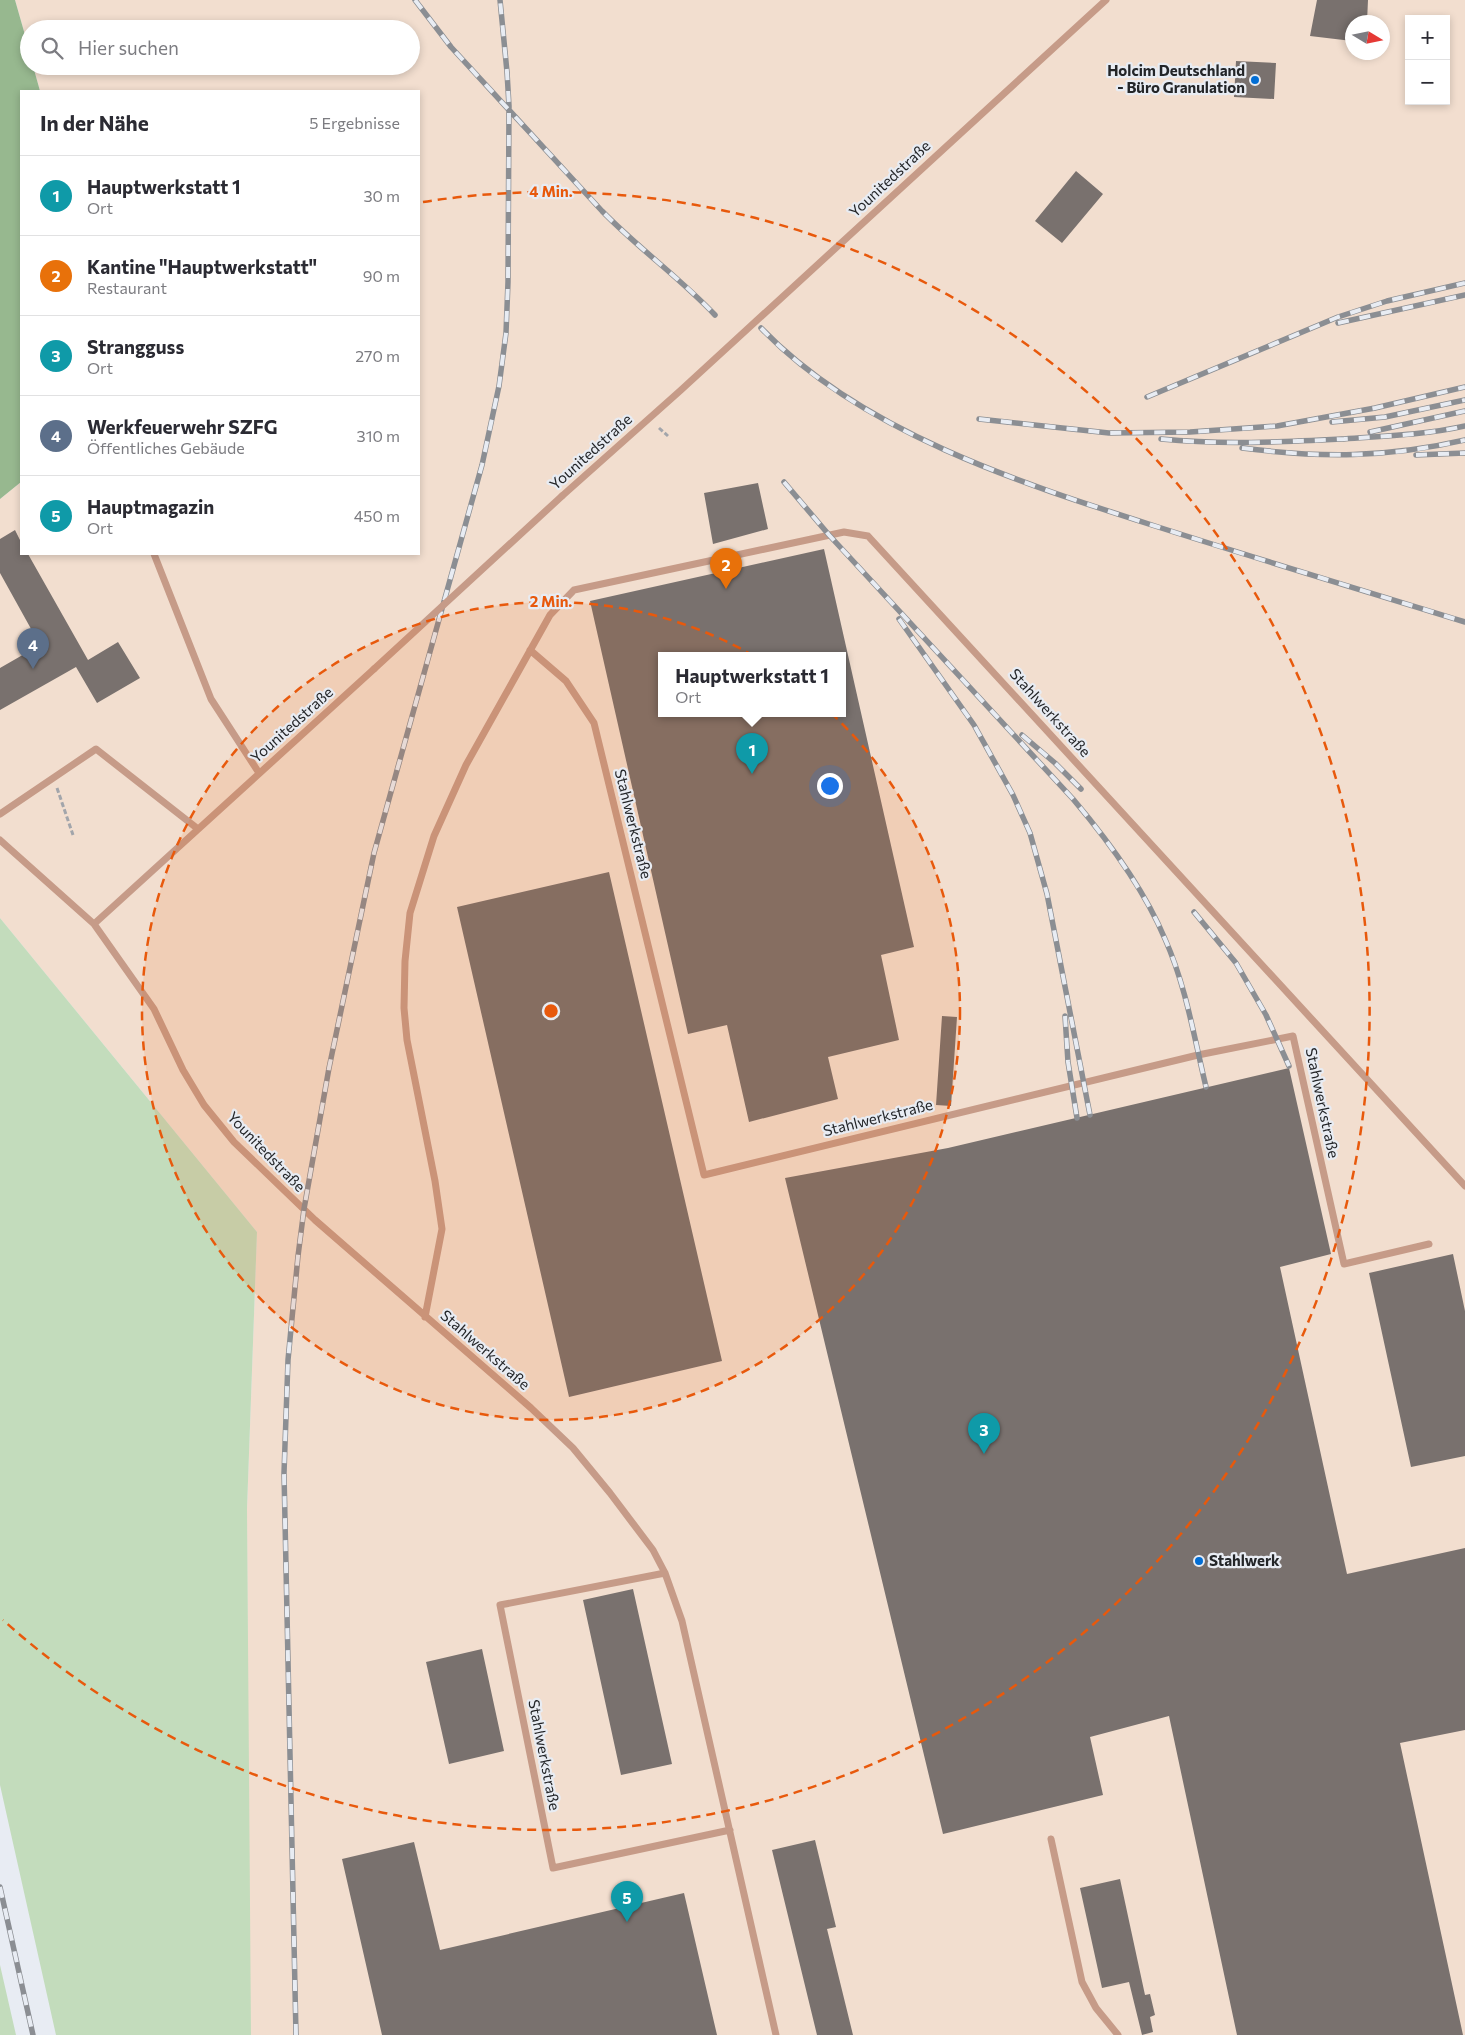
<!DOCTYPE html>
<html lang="de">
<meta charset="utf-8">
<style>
body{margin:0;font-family:Commissioner,sans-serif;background:#f7f7f7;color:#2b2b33}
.controls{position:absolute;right:15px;top:15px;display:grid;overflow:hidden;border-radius:0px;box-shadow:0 2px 8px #0003}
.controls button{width:45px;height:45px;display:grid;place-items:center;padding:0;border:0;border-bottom:1px solid #e1e1e2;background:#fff;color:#2b2b33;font:25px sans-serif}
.compass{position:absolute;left:1345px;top:15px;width:45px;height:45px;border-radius:50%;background:#fff;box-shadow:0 2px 8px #0003;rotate:100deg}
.you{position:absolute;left:829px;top:785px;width:18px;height:18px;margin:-12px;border:4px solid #fff;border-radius:50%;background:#1a73e8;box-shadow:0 0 0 8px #1a73e833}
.badge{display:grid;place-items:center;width:32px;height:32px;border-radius:50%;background:#0b8043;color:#fff;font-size:16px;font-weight:700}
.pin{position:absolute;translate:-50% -41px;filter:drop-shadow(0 1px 2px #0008)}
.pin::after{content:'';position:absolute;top:26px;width:18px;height:15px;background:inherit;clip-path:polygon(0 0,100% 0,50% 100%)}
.popup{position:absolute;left:658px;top:652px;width:188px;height:65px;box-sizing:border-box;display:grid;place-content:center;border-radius:0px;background:#fff;filter:drop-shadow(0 1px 4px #0005);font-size:16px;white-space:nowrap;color:#7c7c81}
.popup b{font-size:19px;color:#2b2b33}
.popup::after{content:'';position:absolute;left:50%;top:100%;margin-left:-10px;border:10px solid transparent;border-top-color:#fff}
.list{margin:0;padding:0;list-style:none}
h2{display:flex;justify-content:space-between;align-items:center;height:65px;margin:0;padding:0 20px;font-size:21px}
h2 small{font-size:16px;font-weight:400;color:#7c7c81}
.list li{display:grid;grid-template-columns:32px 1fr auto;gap:15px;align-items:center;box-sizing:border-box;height:80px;padding:0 20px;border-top:1px solid #e1e1e2}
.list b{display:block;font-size:19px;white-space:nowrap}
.list p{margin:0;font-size:16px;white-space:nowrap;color:#7c7c81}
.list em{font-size:16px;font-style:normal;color:#7c7c81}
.icon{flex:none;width:28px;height:28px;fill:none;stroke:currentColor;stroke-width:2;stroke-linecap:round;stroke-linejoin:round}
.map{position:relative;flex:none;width:1465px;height:2035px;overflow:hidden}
.search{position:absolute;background:#fff;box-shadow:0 2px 8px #0003;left:20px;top:20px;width:400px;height:55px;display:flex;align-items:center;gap:12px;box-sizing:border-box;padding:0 18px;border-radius:28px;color:#7c7c81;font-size:19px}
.panel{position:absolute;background:#fff;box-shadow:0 2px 8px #0003;left:20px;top:90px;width:400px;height:465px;border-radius:0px}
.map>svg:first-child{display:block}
.industrial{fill:#f2decf;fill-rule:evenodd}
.green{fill:#c3dcbc}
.forest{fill:#97b88f}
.building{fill:#79716e;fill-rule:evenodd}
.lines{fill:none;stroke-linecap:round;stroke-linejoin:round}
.path{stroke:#a2a5ab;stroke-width:3;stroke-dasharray:5 2.5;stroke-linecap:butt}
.service{stroke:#c69b88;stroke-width:7}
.rail-casing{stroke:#8b8e93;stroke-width:5.5}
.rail{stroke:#e8ecf3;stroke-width:4;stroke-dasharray:11;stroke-linecap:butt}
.service-bridge{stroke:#c69b88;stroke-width:7}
.ring{fill:none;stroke:#e8590c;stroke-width:2.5;stroke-dasharray:9 6}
.poi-dot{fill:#016dd4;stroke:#e8ecf3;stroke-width:2}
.labels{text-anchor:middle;stroke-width:4.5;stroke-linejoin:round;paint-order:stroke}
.poi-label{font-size:15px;font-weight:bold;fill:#232528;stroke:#e8ecf3;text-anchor:end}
.street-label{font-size:15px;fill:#232528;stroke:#e8ecf3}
.centre{fill:#e8590c;stroke:#e8ecf3;stroke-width:2.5}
.ring-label{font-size:15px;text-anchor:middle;font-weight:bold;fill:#e8590c;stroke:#e8ecf3;stroke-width:4.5;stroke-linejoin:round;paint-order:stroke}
</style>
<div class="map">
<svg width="1465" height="2035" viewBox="0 0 1465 2035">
<rect width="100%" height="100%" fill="#e8ecf3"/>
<path class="industrial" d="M15,0H1465V2035H249L247,1509L257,1232L0,918V499L21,482V554H419V91H40L33,66H411V29H29V49ZM1409,19H1446V101H1409ZM1352,22H1382V52H1352ZM662,655H842V713H662Z"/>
<path class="green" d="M0,918L257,1232L247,1509L251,2035H56L0,1785Z
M0,1965L16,2035H0Z"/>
<path class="forest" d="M0,0H15L29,49V66H33L40,91H21V482L0,499Z"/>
<path class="building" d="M1317,0H1368L1367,22H1352V41L1310,36Z
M1236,61L1276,63L1274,99L1234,97Z
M1076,171L1103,194L1062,243L1035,221Z
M758,483L768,529L713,544L704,493Z
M15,530L21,542V554H28L88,660L118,642L140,678L97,703L76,667L0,710V668L40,645L0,573V539Z
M824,549L914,947L881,955L899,1040L828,1057L838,1099L749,1122L727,1025L688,1034L590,601ZM662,655H842V713H662Z
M609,872L722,1361L569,1397L457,907Z
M942,1016L957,1017L951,1106L936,1105Z
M1289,1068L1331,1254L1280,1267L1347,1574L1465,1548V1730L1400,1743L1463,2035H1237L1169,1716L1090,1737L1103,1795L943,1834L785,1178L948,1148Z
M1453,1254L1465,1311V1456L1411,1467L1369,1273Z
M633,1589L672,1764L621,1775L583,1600Z
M482,1649L504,1751L449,1764L426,1662Z
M815,1840L836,1927L827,1929L853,2035H817L772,1850Z
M414,1842L440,1950L684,1893L717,2035H382L342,1859Z
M1120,1879L1145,1995L1150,1994L1155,2015L1150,2017L1153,2032L1142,2035L1129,1982L1102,1988L1080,1888Z"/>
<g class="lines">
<path class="path" d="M659,428L668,436
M57,788L73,835"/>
<path class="service" d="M562,496L681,390L1106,0
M154,554L211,699L259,773
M530,650L566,681L594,723L704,1175L1198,1055L1293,1036L1344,1264L1429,1244
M0,814L96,749L198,829
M0,840L94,924L154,1009L183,1070L204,1105L234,1142L315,1220L531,1408L573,1448L610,1493L653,1550L665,1573L682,1621L776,2035
M94,924L374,669
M425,1317L442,1229L435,1181L407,1040L404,1008L405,961L410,913L434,836L466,765L550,615L574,590L844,532L868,536L1465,1186
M665,1573L500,1605L553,1868L730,1830
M1051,1839L1082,1982L1096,2008L1118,2035"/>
<g class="rail-casing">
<path id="rail" d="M415,0L451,47L602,211C638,248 680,278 715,315
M1338,323L1465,295
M761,328C861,432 1020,483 1155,526C1258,559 1362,590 1465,622
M1147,397L1338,317L1387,301L1465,283
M979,419L1109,433L1190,432L1277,426L1375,408L1465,387
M1332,422L1385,417L1465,400
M1370,432L1465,411
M1161,439C1222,445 1282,442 1344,439C1384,436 1425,435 1465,426
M1242,448C1320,458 1387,458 1465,440
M1416,455L1465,453
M784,482L829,535L1073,799C1106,838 1145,891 1165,939C1186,986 1194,1037 1206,1087
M899,619L974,725L1013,795L1030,833L1047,894L1090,1115
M1022,735L1055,763L1081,789
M1194,912L1236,963L1266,1015L1289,1066
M1065,1016L1068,1062L1077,1118
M0,1887L33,2035
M296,2035L284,1473L288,1360L298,1256L304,1209L329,1068L374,853L482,465L499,386L506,333L508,282L509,106L507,72L500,0"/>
</g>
<use href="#rail" class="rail"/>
<path class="service-bridge" d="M374,669L562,496"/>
</g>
<circle cx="551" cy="1011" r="409" fill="#e8590c" fill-opacity=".12"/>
<g class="ring">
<circle cx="551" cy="1011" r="409"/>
<path d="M423 202A819 819 0 1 1 3 1620"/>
</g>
<g class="poi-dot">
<circle cx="1255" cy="80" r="5"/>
<circle cx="1199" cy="1561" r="5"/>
</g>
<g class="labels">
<g class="poi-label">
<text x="1245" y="76">Holcim Deutschland<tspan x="1245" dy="17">- Büro Granulation</tspan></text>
<text x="1209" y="1566" text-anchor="start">Stahlwerk</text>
</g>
<g class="street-label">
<text transform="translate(890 179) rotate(-43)" y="5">Younitedstraße</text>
<text transform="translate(591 452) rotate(-42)" y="5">Younitedstraße</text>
<text transform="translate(1050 713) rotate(48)" y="5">Stahlwerkstraße</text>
<text transform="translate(292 725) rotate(-42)" y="5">Younitedstraße</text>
<text transform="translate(633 824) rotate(76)" y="5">Stahlwerkstraße</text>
<text transform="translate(1322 1103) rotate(78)" y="5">Stahlwerkstraße</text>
<text transform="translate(878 1118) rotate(-14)" y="5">Stahlwerkstraße</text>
<text transform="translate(266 1152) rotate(46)" y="5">Younitedstraße</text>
<text transform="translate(485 1350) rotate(41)" y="5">Stahlwerkstraße</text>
<text transform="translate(544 1755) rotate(79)" y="5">Stahlwerkstraße</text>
</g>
</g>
<circle cx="551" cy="1011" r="8" class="centre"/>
<g class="ring-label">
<text x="551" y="197">4 Min.</text>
<text x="551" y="607">2 Min.</text>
</g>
</svg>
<div class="controls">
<button>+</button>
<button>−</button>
</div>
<svg class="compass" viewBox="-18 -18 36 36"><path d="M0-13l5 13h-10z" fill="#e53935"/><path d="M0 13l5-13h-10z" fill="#7c7c81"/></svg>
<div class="you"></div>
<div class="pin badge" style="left:752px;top:774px;background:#0f9aa8">1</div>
<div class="popup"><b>Hauptwerkstatt 1</b>Ort</div>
<div class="pin badge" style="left:726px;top:589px;background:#e8710a">2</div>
<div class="pin badge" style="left:984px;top:1454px;background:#0f9aa8">3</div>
<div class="pin badge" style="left:33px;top:669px;background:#5c6f8a">4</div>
<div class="pin badge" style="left:627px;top:1922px;background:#0f9aa8">5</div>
<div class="search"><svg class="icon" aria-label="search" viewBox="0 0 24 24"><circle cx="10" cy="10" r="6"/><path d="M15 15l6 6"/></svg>Hier suchen</div>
<section class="panel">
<h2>In der Nähe<small>5 Ergebnisse</small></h2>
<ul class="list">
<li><span class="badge" style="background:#0f9aa8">1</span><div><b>Hauptwerkstatt 1</b><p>Ort</p></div><em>30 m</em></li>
<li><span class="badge" style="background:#e8710a">2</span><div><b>Kantine &quot;Hauptwerkstatt&quot;</b><p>Restaurant</p></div><em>90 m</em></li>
<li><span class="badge" style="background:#0f9aa8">3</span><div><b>Strangguss</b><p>Ort</p></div><em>270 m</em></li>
<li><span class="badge" style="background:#5c6f8a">4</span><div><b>Werkfeuerwehr SZFG</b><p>Öffentliches Gebäude</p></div><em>310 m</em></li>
<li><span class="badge" style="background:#0f9aa8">5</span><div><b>Hauptmagazin</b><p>Ort</p></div><em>450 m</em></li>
</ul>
</section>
</div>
